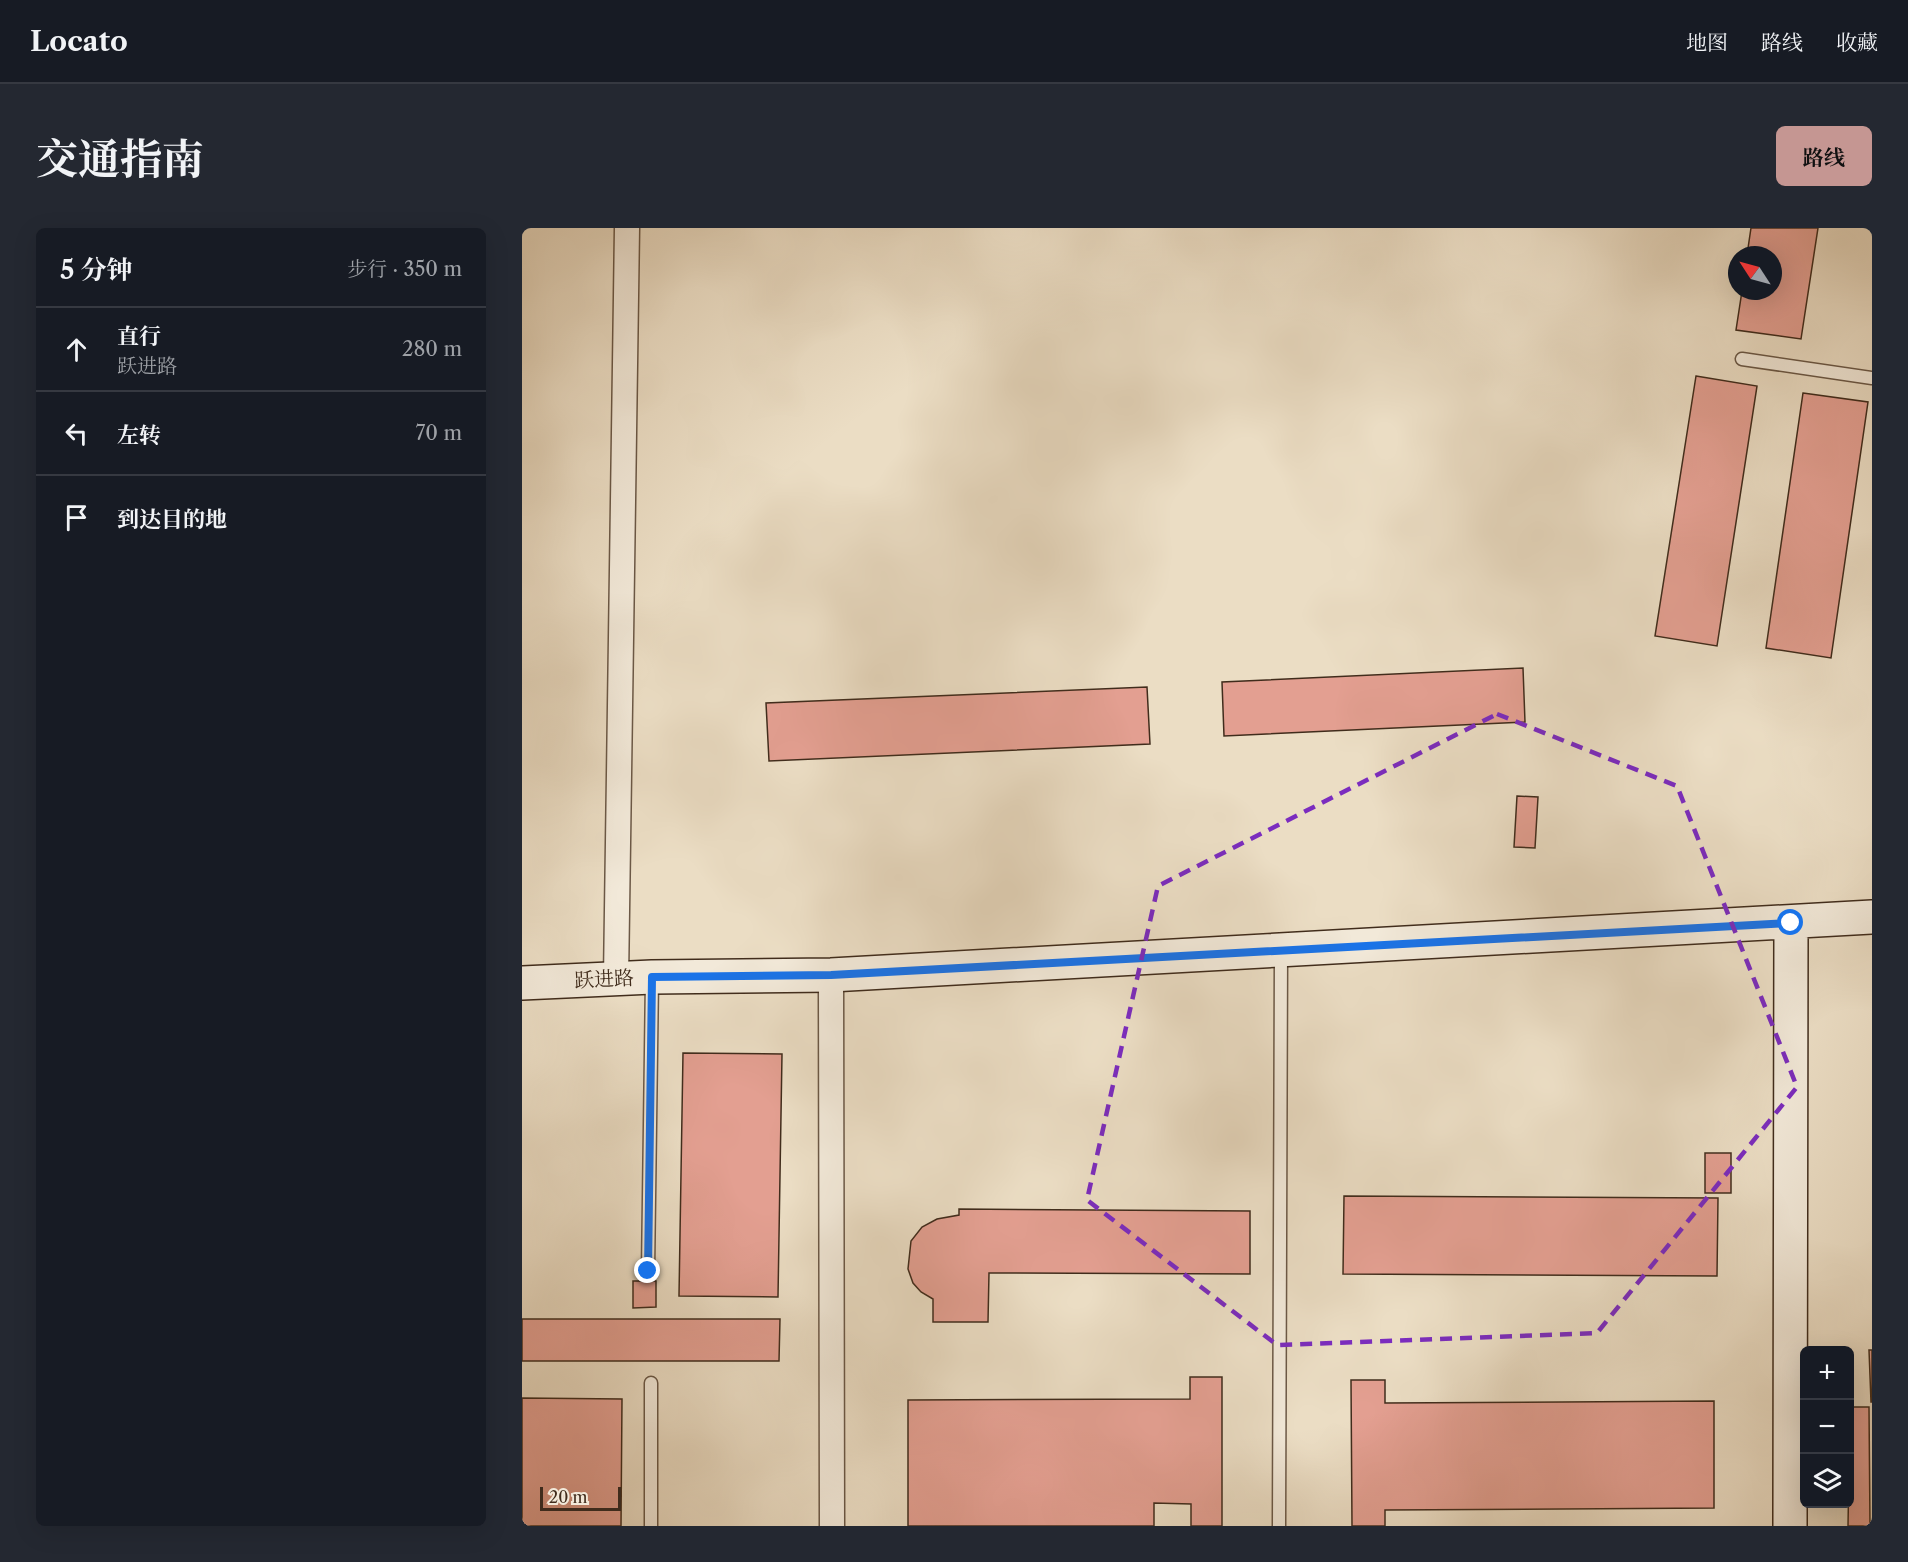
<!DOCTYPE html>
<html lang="zh">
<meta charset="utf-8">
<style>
body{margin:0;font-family:"Libre Caslon Text","Noto Serif SC",serif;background:#242831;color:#f1f3f6}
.controls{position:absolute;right:18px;bottom:18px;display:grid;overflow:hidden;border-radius:9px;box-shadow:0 6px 24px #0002}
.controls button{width:54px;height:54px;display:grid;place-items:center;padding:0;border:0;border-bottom:2px solid #363941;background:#171b24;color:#f1f3f6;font:30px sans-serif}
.compass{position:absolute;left:1206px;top:18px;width:54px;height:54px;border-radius:50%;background:#171b24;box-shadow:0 6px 24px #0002;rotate:306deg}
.scale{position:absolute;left:18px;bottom:15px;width:81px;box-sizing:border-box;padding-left:6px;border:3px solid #402c1c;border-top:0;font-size:16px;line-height:21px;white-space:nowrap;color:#402c1c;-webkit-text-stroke:4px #f2e9d9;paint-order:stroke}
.stop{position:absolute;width:18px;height:18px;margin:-14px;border:4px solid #1a73e8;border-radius:50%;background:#fff}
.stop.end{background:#1a73e8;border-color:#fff;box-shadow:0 2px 6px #0008}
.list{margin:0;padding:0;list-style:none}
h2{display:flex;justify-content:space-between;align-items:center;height:78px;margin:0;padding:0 24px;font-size:26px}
h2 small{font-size:20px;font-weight:400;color:#9ea1a6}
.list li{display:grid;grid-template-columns:39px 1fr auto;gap:18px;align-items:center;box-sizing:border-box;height:84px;padding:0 24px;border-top:2px solid #363941}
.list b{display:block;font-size:22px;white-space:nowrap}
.list p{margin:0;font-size:20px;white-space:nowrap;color:#9ea1a6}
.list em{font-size:20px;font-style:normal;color:#9ea1a6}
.icon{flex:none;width:33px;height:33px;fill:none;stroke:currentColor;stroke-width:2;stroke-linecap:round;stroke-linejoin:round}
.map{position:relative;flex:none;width:1350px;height:1298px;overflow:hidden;border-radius:9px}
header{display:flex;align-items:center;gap:36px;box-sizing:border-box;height:84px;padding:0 30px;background:#171b24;border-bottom:2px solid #363941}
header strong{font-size:28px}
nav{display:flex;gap:33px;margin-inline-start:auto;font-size:21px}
.intro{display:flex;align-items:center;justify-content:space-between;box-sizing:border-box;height:144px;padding:0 36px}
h1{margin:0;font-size:42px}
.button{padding:15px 27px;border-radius:9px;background:#c59692;color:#111;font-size:21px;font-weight:700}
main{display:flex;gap:36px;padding:0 36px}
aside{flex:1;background:#171b24;border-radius:9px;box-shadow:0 6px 24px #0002}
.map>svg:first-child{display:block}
.building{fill:#e39f91;stroke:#402c1c;stroke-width:1.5}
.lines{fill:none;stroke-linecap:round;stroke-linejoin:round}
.lane-casing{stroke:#6b5846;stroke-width:15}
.street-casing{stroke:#6b5846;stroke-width:27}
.secondary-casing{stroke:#402c1c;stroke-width:36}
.lane{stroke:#f2e9d9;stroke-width:12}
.street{stroke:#f2e9d9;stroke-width:24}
.secondary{stroke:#f2e9d9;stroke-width:33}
.route{stroke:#1a73e8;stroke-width:8}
.marked{fill:none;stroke:#7b2cbf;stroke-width:4.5;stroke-dasharray:12 8;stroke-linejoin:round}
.labels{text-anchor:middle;stroke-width:4.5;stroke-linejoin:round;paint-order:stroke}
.street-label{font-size:20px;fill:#402c1c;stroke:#f2e9d9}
</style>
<header>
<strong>Locato</strong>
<nav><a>地图</a><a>路线</a><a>收藏</a></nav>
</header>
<div class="intro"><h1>交通指南</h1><a class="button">路线</a></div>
<main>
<aside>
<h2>5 分钟<small>步行 · 350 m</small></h2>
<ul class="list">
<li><svg class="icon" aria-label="ahead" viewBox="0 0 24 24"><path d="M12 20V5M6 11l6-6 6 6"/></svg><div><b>直行</b><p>跃进路</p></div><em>280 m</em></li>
<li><svg class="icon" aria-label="left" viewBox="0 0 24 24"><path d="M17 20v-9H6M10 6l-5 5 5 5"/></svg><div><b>左转</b></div><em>70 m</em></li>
<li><svg class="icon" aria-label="arrive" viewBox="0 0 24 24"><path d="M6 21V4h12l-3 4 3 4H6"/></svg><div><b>到达目的地</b></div></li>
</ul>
</aside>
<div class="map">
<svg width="1350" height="1298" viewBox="0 0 1350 1298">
<rect width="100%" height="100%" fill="#ebddc4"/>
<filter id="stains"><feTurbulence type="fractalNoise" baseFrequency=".00333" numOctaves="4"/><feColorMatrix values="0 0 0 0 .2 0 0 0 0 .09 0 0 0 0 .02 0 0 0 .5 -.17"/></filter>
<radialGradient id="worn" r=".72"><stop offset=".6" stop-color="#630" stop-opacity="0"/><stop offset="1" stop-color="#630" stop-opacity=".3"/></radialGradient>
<path class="building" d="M1229,0H1296L1279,111L1214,102L1220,63H1251V27H1225Z
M1174,148L1235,158L1195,418L1133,408Z
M1281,165L1346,174L1309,430L1244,420Z
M1001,440L1003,494L702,508L700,454Z
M625,459L628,516L247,533L244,475Z
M995,568L1016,569L1013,620L992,619Z
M161,825L260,826L256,1069L157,1068Z
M1183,925H1209V965H1183Z
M822,968L1196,970L1195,1048L821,1046Z
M437,981L728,983V1046L467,1045L466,1094H411V1071L399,1064L391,1055L386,1041L389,1013L400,999L415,991L437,987Z
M111,1053H134V1079L111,1080Z
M0,1091H258L257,1133H0Z
M1347,1122H1350V1174H1349Z
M668,1149H700V1298H669V1276L632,1275V1298H386V1172L668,1171Z
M829,1152H863V1175L1192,1173V1280L863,1282V1298H830Z
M0,1170L100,1171L99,1298H0Z
M1328,1179H1347L1348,1298H1326Z"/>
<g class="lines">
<g class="lane-casing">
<path id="lane" d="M1220,131L1350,150
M126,1043L130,750
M129,1298V1155
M757,1298L759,723"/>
</g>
<g class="street-casing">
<path id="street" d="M309,747L310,1298
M94,751L105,0"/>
</g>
<g class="secondary-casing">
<path id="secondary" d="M0,755L130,749L309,747L1350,689
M1268,1298L1269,695"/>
</g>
<use href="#lane" class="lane"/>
<use href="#street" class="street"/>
<use href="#secondary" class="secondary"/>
</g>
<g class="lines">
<path class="route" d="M126,1043L130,749L309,747L1269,695"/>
</g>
<path class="marked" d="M975,486L1155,558L1275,859L1075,1105L755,1117L565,972L636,658Z"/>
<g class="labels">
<g class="street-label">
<text transform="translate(82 751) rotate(-3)" y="7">跃进路</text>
</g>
</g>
<rect width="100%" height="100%" filter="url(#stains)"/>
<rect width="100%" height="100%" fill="url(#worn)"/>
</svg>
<div class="controls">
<button>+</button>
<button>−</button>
<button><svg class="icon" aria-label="layers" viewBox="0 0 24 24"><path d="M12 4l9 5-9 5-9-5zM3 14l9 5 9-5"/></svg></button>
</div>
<svg class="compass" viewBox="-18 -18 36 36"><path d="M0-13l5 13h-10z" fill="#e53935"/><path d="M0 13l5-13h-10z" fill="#9ea1a6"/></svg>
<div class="scale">20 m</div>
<div class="stop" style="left:1269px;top:695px"></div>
<div class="stop end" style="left:126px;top:1043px"></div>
</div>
</main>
